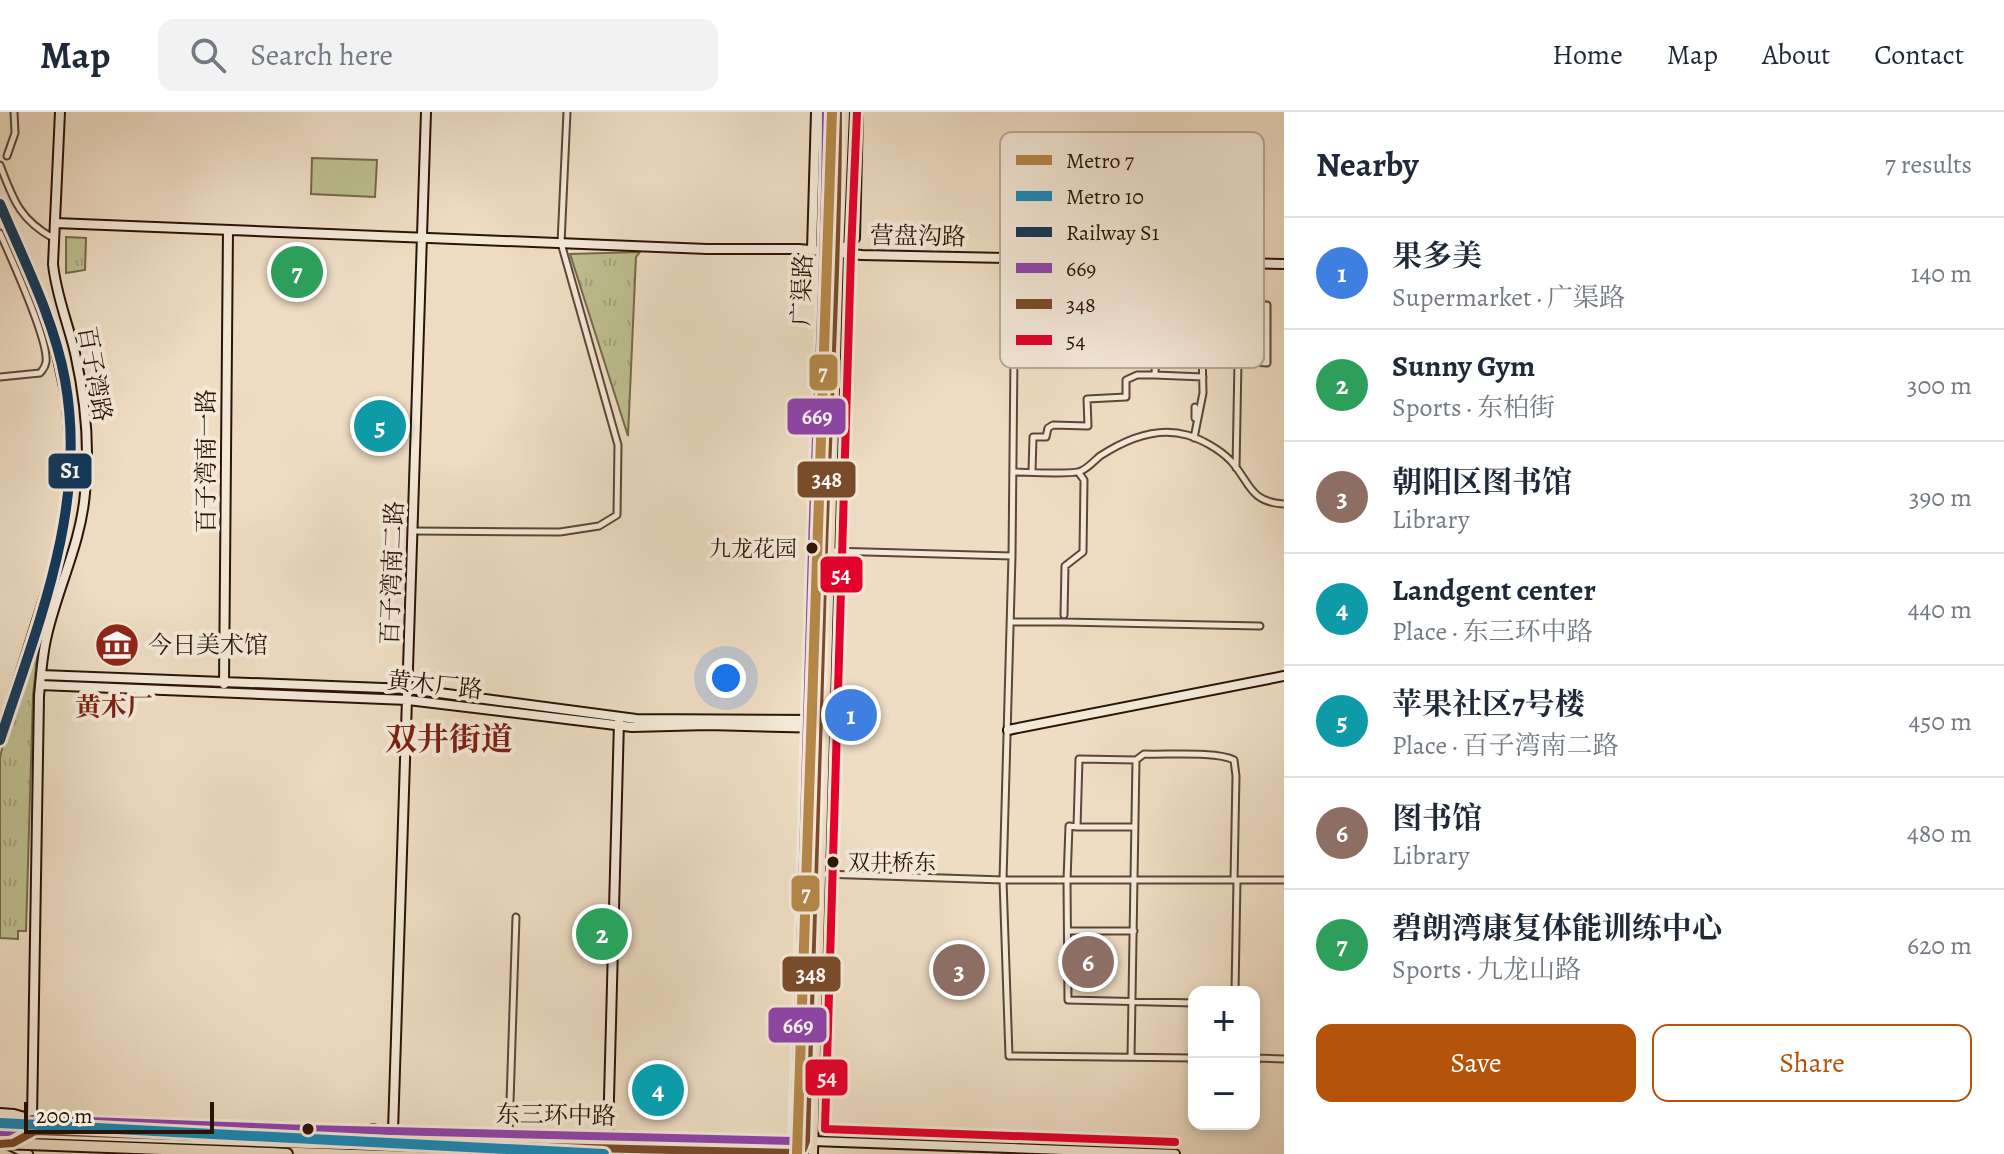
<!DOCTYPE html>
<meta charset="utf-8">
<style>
body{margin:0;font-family:Alegreya,"Noto Serif SC",serif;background:#f2f2f3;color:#1f2937}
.controls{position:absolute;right:24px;bottom:24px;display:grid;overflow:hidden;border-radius:16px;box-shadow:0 4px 12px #0003}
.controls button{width:72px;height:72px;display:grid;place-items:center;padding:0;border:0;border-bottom:2px solid #e0e1e3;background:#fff;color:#1f2937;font:40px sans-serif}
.scale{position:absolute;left:24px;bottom:20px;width:190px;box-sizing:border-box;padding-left:8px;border:4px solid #2b1305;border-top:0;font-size:22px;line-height:28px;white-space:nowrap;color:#2b1305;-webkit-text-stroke:6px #f4e9d9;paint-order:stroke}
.you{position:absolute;left:726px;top:566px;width:28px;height:28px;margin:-20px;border:6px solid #fff;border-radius:50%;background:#1a73e8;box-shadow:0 0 0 12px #1a73e833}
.badge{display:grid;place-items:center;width:52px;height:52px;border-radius:50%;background:#b45309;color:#fff;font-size:26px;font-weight:700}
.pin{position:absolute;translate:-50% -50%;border:4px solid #fff;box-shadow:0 2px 8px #0006}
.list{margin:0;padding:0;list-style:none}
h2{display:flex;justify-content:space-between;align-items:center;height:104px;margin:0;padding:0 32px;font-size:34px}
h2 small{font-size:26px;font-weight:400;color:#747a83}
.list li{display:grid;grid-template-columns:52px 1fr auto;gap:24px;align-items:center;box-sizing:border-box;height:112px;padding:0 32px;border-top:2px solid #e0e1e3}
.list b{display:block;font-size:30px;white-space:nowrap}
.list p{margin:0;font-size:26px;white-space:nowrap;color:#747a83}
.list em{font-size:26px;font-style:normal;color:#747a83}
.actions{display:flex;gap:16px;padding:24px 32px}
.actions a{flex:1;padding:18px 0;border:2px solid #b45309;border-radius:16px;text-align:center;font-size:28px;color:#b45309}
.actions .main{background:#b45309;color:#fff}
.icon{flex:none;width:44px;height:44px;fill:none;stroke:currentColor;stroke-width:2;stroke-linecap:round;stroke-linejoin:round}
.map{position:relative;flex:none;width:1284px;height:1042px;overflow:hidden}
header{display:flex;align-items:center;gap:48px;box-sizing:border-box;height:112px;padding:0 40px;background:#fff;border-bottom:2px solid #e0e1e3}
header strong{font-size:38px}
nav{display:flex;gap:44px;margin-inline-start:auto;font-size:28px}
.search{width:560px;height:72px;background:#f2f2f3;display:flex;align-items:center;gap:20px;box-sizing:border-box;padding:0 28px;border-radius:16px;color:#747a83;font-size:30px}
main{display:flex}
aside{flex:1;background:#fff}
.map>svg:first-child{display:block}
.grass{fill:#bebf91;stroke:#74694b;stroke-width:2}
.park{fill:url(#park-tufts);stroke:#74694b;stroke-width:2}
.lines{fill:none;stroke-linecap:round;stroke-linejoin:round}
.street-casing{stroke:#5c4635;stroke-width:9}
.secondary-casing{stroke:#2b1305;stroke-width:12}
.primary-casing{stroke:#2b1305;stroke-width:12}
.highway-casing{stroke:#2b1305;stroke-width:14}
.street{stroke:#f4e9d9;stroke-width:5}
.secondary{stroke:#f4e9d9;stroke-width:8}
.primary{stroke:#eeddc4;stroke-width:8}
.highway{stroke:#eeddc4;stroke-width:10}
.rail-casing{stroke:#2b1305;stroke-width:5}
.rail{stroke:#f4e9d9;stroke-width:2;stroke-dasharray:6;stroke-linecap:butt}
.highway-bridge-casing{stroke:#2b1305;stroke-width:14;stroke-linecap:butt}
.highway-bridge{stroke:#eeddc4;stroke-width:10}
.bus-1-casing{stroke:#f4e9d9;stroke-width:14}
.bus-2-casing{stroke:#f4e9d9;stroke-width:14}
.bus-3-casing{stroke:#f4e9d9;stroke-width:14}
.bus-1{stroke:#8e44ad;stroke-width:8}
.bus-2{stroke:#7a4b2a;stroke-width:8}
.bus-3{stroke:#e4002b;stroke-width:8}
.rail-1-casing{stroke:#f4e9d9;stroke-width:16}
.rail-1{stroke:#11385b;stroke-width:10}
.metro-1-casing{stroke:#f4e9d9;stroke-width:16}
.metro-2-casing{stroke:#f4e9d9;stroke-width:16}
.metro-1{stroke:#b58749;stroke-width:10}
.metro-2{stroke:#178abb;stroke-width:10}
.bus-dot{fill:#2b1305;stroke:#f4e9d9;stroke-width:3}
.labels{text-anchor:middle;stroke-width:8;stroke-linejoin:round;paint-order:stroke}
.bus-label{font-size:22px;fill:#2b1305;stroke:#f4e9d9;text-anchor:end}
.street-label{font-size:24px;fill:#2b1305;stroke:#f4e9d9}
.poi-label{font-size:24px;fill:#2b1305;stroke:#f4e9d9;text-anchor:start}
.neighbourhood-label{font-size:26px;font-weight:bold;fill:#7a1f14;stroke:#f4e9d9}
.district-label{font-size:32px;font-weight:bold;fill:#7a1f14;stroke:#f4e9d9}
.key{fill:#f4e9d9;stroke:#b8a999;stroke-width:2}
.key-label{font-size:22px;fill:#2b1305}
.line-badge{stroke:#f4e9d9;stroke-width:3}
.badge-label{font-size:22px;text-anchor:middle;font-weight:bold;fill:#fff}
</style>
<header>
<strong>Map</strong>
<div class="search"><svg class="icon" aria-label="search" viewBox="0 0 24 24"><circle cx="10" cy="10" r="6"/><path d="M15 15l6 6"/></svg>Search here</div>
<nav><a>Home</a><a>Map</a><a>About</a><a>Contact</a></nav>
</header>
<main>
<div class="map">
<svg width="1284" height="1042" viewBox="0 0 1284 1042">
<defs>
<pattern id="park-tufts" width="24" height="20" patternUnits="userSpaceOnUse" patternTransform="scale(2)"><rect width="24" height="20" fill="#bebf91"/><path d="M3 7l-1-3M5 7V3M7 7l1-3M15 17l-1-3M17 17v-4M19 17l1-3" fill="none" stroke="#a3a37c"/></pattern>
</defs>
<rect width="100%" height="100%" fill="#eeddc4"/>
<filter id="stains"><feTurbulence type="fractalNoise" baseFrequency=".0025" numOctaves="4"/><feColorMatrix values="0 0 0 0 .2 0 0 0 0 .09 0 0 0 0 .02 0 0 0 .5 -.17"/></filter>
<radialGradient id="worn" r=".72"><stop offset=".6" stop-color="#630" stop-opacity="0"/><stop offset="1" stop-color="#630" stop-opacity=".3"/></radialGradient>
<path class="grass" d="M312,46L377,48L375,85L311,82Z"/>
<path class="park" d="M66,125L86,126L85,158L66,161Z
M640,140L636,145L628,324L570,142Z
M37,527L41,529L37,546L33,583L26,819H18V827L0,826V645L11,601Z"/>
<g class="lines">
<g class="street-casing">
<path id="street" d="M7,44L15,21L14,0
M0,53C13,87 19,107 53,126
M0,121C11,146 49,228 46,250C45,256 44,256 40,261L0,265
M1015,145L1012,444L1003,768L1009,944L1194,946
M1048,235L1050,188H1074L1083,194H1150L1155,196L1157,201L1155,263L1203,265
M1195,295V306
M1194,326L1203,281L1201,193H1267V251L1238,249L1236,356
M1013,360C1025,360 1073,363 1081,359C1088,356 1094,349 1100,344C1126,327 1156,314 1187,323C1201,327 1219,337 1230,348C1250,369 1248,390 1284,392
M1032,360L1033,325H1046L1048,316L1053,313L1088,314L1087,287L1126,285V268L1137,263H1155
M413,419L560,420L599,414L617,403L618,333L561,131L567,0
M830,439L1012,444
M1064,503L1065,454L1083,440L1084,368L1079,361
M1011,510H1064L1260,514
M1136,648L1144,642C1166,643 1217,639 1234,648L1236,664L1234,768
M1077,715L1069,714L1067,768L1068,888L1194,891
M822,762L1003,768H1284
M1068,819H1134
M1235,880L1237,768
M1131,945C1133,846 1135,747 1136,648L1079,647L1077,715H1135
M1254,946L1284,947
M509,1021L516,805"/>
</g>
<g class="secondary-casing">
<path id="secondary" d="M55,111L707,137H799L862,143L1284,152
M812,138L816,0
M839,141L855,126L858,0
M41,563L409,577L636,607L825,608
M224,572L228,118
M40,573L408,588L632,615L708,613L825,616
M1008,618L1284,564
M0,1001L14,1002L32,1007L39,584C41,564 42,543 47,523C58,475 81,431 85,381C90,336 85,286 75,241C68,211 56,183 53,152L60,0
M12,1018L32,1007L308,1017L564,1023
M393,1019L426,0
M577,1024L813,1029L1175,1042
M608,1024L619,609
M7,1032L28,1042
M722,1042V1027"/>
</g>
<g class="primary-casing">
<path id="primary" d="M794,1042L808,616L812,436L826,74V0
M813,1042L839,141L845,0"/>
</g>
<g class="highway-casing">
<path id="highway" d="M373,1018L409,1029
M270,1028L671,1042
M528,1032L582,1024
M270,1041L287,1042"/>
</g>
<use href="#street" class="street"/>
<use href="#secondary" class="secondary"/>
<use href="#primary" class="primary"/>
<use href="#highway" class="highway"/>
<g class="rail-casing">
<path id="rail" d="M0,104L35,187L51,231L63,287L67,342L65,385L51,453L0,614"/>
</g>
<use href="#rail" class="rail"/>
<g class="highway-bridge-casing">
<path id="highway-bridge" d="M0,1017L270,1028
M0,1031L270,1041"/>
</g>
<use href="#highway-bridge" class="highway-bridge"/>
<g class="bus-1-casing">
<path id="bus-1" d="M0,1020H8L32,1007L308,1017L794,1029C801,831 806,634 812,436C816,291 826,145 826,0"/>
</g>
<g class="bus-2-casing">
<path id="bus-2" d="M0,1032L13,1031L35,1019L308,1029L794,1041L803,1037L806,1029C813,832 818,634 824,436C829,291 838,145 838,0"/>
</g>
<g class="bus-3-casing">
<path id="bus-3" d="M857,1L851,141L825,1017L1175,1030"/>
</g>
<use href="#bus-1" class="bus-1"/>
<use href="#bus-2" class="bus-2"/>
<use href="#bus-3" class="bus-3"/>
<g class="rail-1-casing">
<path id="rail-1" d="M0,92C24,149 54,207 65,268C88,393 38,512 0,628"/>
</g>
<use href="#rail-1" class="rail-1"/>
<g class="metro-1-casing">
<path id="metro-1" d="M797,1042L832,0"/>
</g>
<g class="metro-2-casing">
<path id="metro-2" d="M0,1011L604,1042"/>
</g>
<use href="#metro-1" class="metro-1"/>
<use href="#metro-2" class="metro-2"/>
</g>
<defs>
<g id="museum-disc" transform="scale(2.3)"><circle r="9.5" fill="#8f2418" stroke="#f4e9d9"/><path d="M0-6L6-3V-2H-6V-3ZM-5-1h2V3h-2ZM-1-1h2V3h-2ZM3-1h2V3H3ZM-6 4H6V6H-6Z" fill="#fff"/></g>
</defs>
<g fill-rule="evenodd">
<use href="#museum-disc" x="117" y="533"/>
</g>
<g class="bus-dot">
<circle cx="812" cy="436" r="7"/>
<circle cx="833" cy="750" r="7"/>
<circle cx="308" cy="1017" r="7"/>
</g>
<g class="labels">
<g class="bus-label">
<text x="797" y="444">九龙花园</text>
<text x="848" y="758" text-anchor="start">双井桥东</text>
</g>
<g class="street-label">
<text transform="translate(918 124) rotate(1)" y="8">营盘沟路</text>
<text transform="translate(802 178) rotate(-88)" y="8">广渠路</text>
<text transform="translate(95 262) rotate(80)" y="8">百子湾路</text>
<text transform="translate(206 349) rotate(-90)" y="8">百子湾南一路</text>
<text transform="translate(392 461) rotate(-88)" y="8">百子湾南二路</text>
<text transform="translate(435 573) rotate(6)" y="8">黄木厂路</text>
<text transform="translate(556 1003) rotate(1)" y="8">东三环中路</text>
</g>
<g class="poi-label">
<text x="148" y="541">今日美术馆</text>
</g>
<g class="neighbourhood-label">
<text x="114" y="604">黄木厂</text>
</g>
<g class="district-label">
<text x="449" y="638">双井街道</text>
</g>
</g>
<rect x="1000" y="20" width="264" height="236" rx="12" class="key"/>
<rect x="1016" y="43" width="36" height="10" fill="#b58749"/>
<rect x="1016" y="79" width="36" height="10" fill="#178abb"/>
<rect x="1016" y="115" width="36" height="10" fill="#11385b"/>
<rect x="1016" y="151" width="36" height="10" fill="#8e44ad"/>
<rect x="1016" y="187" width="36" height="10" fill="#7a4b2a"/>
<rect x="1016" y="223" width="36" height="10" fill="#e4002b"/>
<g class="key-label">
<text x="1066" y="56">Metro 7</text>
<text x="1066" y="92">Metro 10</text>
<text x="1066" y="128">Railway S1</text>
<text x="1066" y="164">669</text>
<text x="1066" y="200">348</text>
<text x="1066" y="236">54</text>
</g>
<g class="line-badge">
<rect x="808" y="241" width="31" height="39" rx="8" fill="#b58749"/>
<rect x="786" y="285" width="61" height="39" rx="8" fill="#8e44ad"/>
<rect x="47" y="340" width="46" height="38" rx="8" fill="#11385b"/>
<rect x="796" y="348" width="61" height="39" rx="8" fill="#7a4b2a"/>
<rect x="819" y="443" width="45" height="39" rx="8" fill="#e4002b"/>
<rect x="790" y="762" width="31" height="39" rx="8" fill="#b58749"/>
<rect x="781" y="843" width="61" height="38" rx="8" fill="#7a4b2a"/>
<rect x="767" y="894" width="61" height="38" rx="8" fill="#8e44ad"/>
<rect x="804" y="946" width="45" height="39" rx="8" fill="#e4002b"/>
</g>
<g class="badge-label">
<text x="823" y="268">7</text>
<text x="817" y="312">669</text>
<text x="70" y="366">S1</text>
<text x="827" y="375">348</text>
<text x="841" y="470">54</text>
<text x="806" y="789">7</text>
<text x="811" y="870">348</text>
<text x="798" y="921">669</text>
<text x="827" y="973">54</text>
</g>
<rect width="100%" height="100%" filter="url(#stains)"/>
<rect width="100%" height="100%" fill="url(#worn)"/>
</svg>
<div class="controls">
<button>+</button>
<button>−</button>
</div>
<div class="scale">200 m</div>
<div class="you"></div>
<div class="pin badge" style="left:851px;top:603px;background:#3f7fe0">1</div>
<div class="pin badge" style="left:602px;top:822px;background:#2e9e5b">2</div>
<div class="pin badge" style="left:959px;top:858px;background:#8d6e63">3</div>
<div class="pin badge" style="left:658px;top:978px;background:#0f9aa8">4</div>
<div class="pin badge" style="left:380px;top:314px;background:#0f9aa8">5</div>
<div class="pin badge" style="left:1088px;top:850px;background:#8d6e63">6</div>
<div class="pin badge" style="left:297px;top:160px;background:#2e9e5b">7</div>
</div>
<aside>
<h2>Nearby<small>7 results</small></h2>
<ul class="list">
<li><span class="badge" style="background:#3f7fe0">1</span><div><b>果多美</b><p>Supermarket · 广渠路</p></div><em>140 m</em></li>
<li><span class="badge" style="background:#2e9e5b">2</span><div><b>Sunny Gym</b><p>Sports · 东柏街</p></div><em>300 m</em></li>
<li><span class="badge" style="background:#8d6e63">3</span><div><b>朝阳区图书馆</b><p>Library</p></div><em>390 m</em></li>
<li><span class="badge" style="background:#0f9aa8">4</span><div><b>Landgent center</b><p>Place · 东三环中路</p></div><em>440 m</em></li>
<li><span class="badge" style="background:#0f9aa8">5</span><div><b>苹果社区7号楼</b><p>Place · 百子湾南二路</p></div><em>450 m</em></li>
<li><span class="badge" style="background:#8d6e63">6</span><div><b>图书馆</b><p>Library</p></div><em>480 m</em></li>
<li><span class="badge" style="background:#2e9e5b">7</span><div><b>碧朗湾康复体能训练中心</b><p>Sports · 九龙山路</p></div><em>620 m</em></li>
</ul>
<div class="actions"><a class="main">Save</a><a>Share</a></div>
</aside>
</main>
